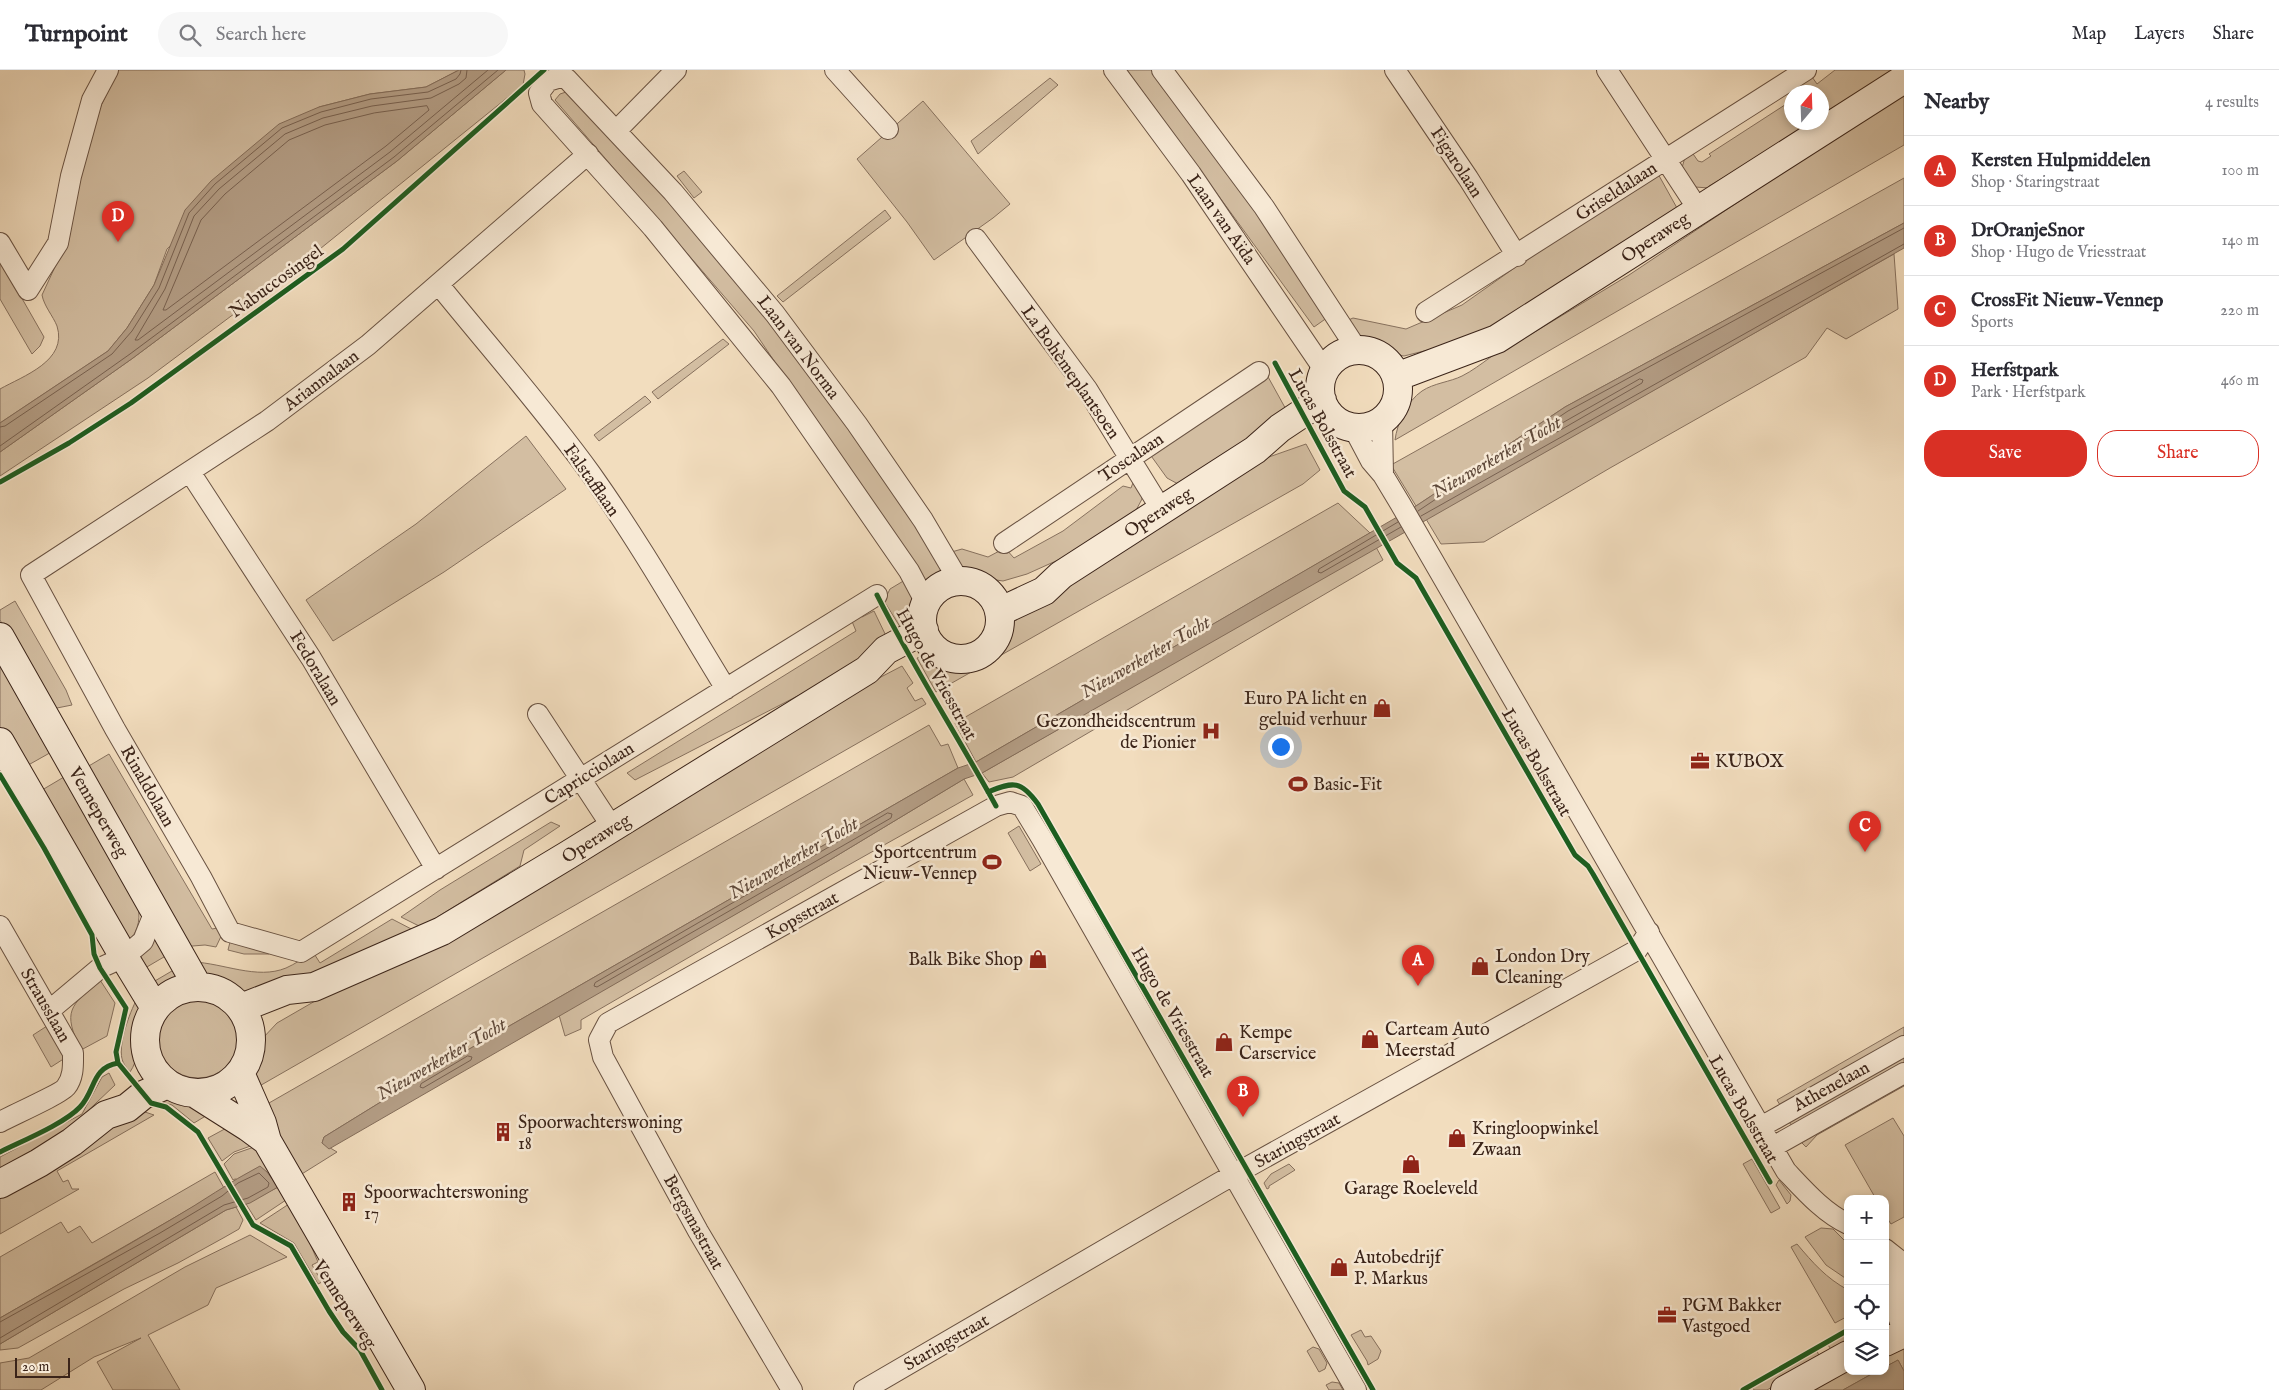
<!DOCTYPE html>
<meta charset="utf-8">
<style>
body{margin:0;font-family:"IM FELL English",serif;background:#f7f7f7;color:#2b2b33}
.controls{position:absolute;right:15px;bottom:15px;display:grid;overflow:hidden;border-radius:10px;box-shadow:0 2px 8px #0003}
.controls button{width:45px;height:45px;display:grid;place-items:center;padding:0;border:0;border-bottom:1px solid #e1e1e2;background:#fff;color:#2b2b33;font:25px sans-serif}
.compass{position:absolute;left:1784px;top:15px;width:45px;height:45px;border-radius:50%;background:#fff;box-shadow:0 2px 8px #0003;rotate:19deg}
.scale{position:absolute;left:15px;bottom:12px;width:55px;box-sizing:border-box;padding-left:5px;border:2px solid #3b2419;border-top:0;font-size:14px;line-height:18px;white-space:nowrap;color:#3b2419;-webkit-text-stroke:4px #f7e9d5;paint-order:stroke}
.you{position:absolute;left:1280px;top:676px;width:18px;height:18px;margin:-12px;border:4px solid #fff;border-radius:50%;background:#1a73e8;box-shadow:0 0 0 8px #1a73e833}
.badge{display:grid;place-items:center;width:32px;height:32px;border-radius:50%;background:#d93025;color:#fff;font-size:16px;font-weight:700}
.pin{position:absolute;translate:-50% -41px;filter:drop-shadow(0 1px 2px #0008)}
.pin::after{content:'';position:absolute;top:26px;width:18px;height:15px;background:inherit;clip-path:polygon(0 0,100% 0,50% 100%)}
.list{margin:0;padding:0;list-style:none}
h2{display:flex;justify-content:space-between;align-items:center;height:65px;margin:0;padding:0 20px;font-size:21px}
h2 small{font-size:16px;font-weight:400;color:#7c7c81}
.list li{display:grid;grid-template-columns:32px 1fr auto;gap:15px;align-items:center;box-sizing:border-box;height:70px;padding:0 20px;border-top:1px solid #e1e1e2}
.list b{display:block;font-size:19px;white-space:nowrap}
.list p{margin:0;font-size:16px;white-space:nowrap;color:#7c7c81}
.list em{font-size:16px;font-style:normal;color:#7c7c81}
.actions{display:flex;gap:10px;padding:15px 20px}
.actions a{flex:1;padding:11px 0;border:1px solid #d93025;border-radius:20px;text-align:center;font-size:18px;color:#d93025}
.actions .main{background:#d93025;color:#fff}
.icon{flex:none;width:28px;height:28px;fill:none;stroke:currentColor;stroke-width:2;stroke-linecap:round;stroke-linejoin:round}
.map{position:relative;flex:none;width:1904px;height:1320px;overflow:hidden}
header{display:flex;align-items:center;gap:30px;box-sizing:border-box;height:70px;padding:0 25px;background:#fff;border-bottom:1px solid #e1e1e2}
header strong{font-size:24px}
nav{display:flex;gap:28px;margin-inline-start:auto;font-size:18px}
.search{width:350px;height:45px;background:#f7f7f7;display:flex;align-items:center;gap:12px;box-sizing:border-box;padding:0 18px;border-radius:28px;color:#7c7c81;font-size:19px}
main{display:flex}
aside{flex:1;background:#fff}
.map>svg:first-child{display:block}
.green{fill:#d3bea2;stroke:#87715e}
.water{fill:#b49e86;stroke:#846d5a}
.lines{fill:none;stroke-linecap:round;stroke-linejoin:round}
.shore{stroke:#786150;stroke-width:1}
.street-casing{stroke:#695242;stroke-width:22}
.secondary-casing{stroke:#3b2419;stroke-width:30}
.street{stroke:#f7e9d5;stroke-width:20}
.secondary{stroke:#f7e9d5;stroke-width:28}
.cycleway-casing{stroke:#f7e9d5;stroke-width:8}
.cycleway{stroke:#1b5e20;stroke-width:5}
.labels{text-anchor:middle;stroke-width:5;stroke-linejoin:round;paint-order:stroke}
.street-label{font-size:18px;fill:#3b2419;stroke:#f7e9d5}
.poi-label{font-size:18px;fill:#3b2419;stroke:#f7e9d5;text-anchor:start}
.water-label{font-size:19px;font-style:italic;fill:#5f493a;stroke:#f7e9d5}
</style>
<header>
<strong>Turnpoint</strong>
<div class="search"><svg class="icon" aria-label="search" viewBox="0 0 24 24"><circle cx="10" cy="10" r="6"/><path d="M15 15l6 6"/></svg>Search here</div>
<nav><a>Map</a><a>Layers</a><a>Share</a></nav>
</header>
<main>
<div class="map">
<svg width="1904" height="1320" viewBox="0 0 1904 1320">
<rect width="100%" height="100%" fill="#f2ddbe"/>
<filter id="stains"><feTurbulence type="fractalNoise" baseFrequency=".004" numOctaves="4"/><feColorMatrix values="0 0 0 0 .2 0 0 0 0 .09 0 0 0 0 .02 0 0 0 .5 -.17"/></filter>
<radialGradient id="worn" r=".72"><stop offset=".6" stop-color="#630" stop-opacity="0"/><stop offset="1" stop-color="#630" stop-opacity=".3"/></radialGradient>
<path class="green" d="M118,0H459L426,17L370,24L319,37L167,179L154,215L127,258L108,281L0,353V319C23,306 68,291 57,256C53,246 44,236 42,225L60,186L84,83L99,40Z
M506,0H524L525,4L523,15L305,191L148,308L0,406V382L133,288L397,91Z
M1127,0H1153L1331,245L1314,257Z
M1835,0H1900L1822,50V22H1805L1799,11L1810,4L1817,14Z
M1050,8L1058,15L978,84L971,71Z
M569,21L578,22L769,250L882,400L945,501L935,506L925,515L754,261L555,30L560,24Z
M1904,21V75L1395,370C1397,354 1407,331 1422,321C1434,313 1450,312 1462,306C1482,296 1497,279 1518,272L1629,205Z
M923,31L1010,134L993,148L934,190L907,152L857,89Z
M1791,31L1792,52L1818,53L1709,116V118L1695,117L1681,101L1686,84L1691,81L1698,91L1702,92L1711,86L1709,84Z
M684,101L702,122L694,128L677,106Z
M1657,102L1677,138L1512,250L1432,279L1404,286L1394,284L1360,269L1344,252L1353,248L1406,259L1462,235L1530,187Z
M1904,108V153L1565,337L1416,436L1391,395Z
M885,140L891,148L783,232L777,226Z
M1894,184L1898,239L1846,269L1827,258L1806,287L1610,398L1484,472L1441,474L1426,449Z
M0,190L44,267L40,276L32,284L0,229Z
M723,269L729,274L658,329L652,322Z
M1267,305L1288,343L1178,414L1167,408L1149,383Z
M645,326L651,332L599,371L594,365Z
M526,366L566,419L444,502L333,571L306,530L416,454Z
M1306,374L1320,400L1303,414L936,622L917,588C941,577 963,612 994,583C1003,575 1003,566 1008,556C1011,551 1017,546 1021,541L1249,394Z
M1134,410L1141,419L1142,429L1134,444L1067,486L1027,504L1003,511L983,508L959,497L948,483L962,479L988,487L1005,478L1014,488L1063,461L1123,416L1131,418Z
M1338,433L1370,463L976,692L955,653Z
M1376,477L1383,490L1013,707L989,712L982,703Z
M905,510C916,533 918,539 902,560L884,531L890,519Z
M15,531L66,620L72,635L52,639L38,619L0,550V540Z
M874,541L888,570L813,618L635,710L627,703L856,561L851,549L857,543L862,547Z
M0,585L55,680L23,698L0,658Z
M902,596L913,613L907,618L915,631L922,628L926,634L256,1018L252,998L262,969L277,953L833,632Z
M929,655L941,676L948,674L958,698L431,1001L324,1067L322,1073L337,1082L297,1107L262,1037Z
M109,684L212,859L223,857L224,860L216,877L205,875L180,877L82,700Z
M69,704L138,835C141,853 137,863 125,876L37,723Z
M964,709L973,725L829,806L593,943L581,950V959L565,966L559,945L828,791Z
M551,752L560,756L524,780L520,796L421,857L401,847L440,820Z
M1019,756L1041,794L1030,801L1008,763Z
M392,849L419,863L346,894L246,924L225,913L204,905L193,892C223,893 257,910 286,898C295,894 304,888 313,882L320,893Z
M157,864L169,884L140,901V886Z
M230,872L269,882V884H244L228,880Z
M177,898L182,909L166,915L154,924L148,915Z
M100,910L115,933L107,966L81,980C62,941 70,936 100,910Z
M139,925C143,941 139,948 137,964C136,978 139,989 130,1002C127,998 123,994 122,989C118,972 131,939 139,925Z
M157 967a41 41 0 1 1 82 0a41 41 0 1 1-82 0Z
M47,956L65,988L51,997L33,965Z
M1904,957V970L1783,1040L1777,1030Z
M1904,983V997L1794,1059L1787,1049Z
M109,1003L115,1015L55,1072L0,1103V1087L82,1044L102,1007Z
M1904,1008V1016L1817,1065L1806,1077L1801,1072Z
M174,1024L209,1044L194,1053L172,1035L156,1031Z
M138,1036L145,1042L154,1045L57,1101L63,1112L68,1110L72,1119H79L0,1164V1126Z
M1893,1048L1904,1066V1147L1891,1154L1885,1145V1129H1876L1845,1075Z
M232,1055L256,1074L234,1082L222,1091L208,1068Z
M257,1076L289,1128L256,1150L246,1134L278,1117L235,1109L233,1110L224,1094L234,1084Z
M1752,1089L1780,1138L1771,1143L1743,1094Z
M1289,1094L1295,1100L1269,1116V1118L1267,1119L1264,1113L1271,1104Z
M215,1102L224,1118L219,1122L0,1248V1187L61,1152L68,1163L80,1156L92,1173Z
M1779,1110L1791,1125L1790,1131L1787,1134L1776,1115Z
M292,1132L318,1192L312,1195L322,1212L318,1214L294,1173L260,1153Z
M236,1137L243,1150L239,1159L225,1167L178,1193L124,1219L18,1278L0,1280V1274L226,1140Z
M1821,1158L1833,1159L1848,1174V1210L1826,1195L1805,1167Z
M250,1165L287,1187L216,1218L208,1235L148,1265L180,1320H113L97,1292L141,1268L94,1287L41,1320H0V1293L29,1288L185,1197Z
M1797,1174C1813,1193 1826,1208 1848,1220V1246L1835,1253L1791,1177Z
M1361,1260L1365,1267L1371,1266L1381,1281L1378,1289L1368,1295L1367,1291L1351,1265Z
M1848,1264V1272L1833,1282L1828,1275Z
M1904,1270V1301L1898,1290L1885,1297V1277Z
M1313,1277L1319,1279L1327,1293L1325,1299L1319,1302L1307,1281Z
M1817,1281L1820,1288L1767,1320H1754L1753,1318Z
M1848,1299V1301H1877L1843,1320H1810Z
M1332,1312L1339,1313L1343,1320H1329L1326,1315Z"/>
<path class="water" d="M459,0H506L397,91L133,288L0,382V353L108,281L127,258L154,215L185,140L211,111L279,54L319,37L370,24L426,17Z
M1904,153V178L982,703L964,709L828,791L329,1079L322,1073L324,1067L431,1001L958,698L976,692L1416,436L1565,337Z
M260,1096L267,1102L278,1117L250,1133L226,1140L0,1274V1248C57,1215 115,1183 172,1149C202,1132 229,1112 260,1096Z
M1898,1290L1904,1301V1320H1843L1877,1301H1885V1297Z"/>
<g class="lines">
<path class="shore" d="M467,0L466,8L459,14L431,28L372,36L323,48L285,64L219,119L194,146L165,219L135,270H138L390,82L488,0
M427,36L429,40L386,76L166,240H163L201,150L225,124L289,70L325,55L374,43Z
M1640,309L1643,310L1642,313L1557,362L1553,361L1554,358Z
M0,357L5,356L112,284L132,261L159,218L189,143L215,114L282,58L321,42L371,29L428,22L456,9L460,4L461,0
M0,376L130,284L394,87L498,0
M1418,441L1568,341L1904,158
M1421,446L1904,174
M1398,452L1319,499L1318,502L1321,503L1401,457
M888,743L892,744L891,748L597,917L594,916L595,913Z
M468,986L472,987L471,990L423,1018L420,1017L421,1014Z
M0,1252L160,1163L222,1126L238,1113L259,1103L269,1113L268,1117L248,1128L224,1135L0,1268"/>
<g class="street-casing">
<path id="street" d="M835,0L888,59
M1114,0L1191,104L1325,301
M1162,0L1264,137L1358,281
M1395,0L1468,108L1517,186
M1607,0L1698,139
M617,60L676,0
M588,84L368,275L267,351L31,505L115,659L201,807L230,862L301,882L877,525
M976,169L1087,319L1161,439
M0,173L28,220L58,173L71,106L92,30L108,0
M439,215C490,278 544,339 591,404C640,473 682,547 726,619
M1426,242L1806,0
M1382,351L1383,405
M1353,357L1371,391L1383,405L1401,435L1786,1101C1804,1120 1824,1143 1848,1154
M190,402L311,588L436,799
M1004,473L1259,302
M926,533L909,501L781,316L653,158L542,34L539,23L548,11L561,7L567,9L673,122L775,244L857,354L923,450L959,511
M538,644L612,757
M0,856L73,983C73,994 74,1007 66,1017C62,1023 11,1046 0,1052
M50,940L100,898L124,887L143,871L155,841
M1759,1058L1904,976
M1771,1078L1904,1003
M1885,1179L1904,1194
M1885,1201L1896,1211L1901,1219
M792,1320L698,1161L603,987L599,970L608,953L996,736L1010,732L1022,736L1042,769L1356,1320
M864,1320L1219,1113L1637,880L1649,862"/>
</g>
<g class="secondary-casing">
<path id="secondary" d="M1320 319a39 39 0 1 1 78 0a39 39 0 1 1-78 0Z
M1396,307L1497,269L1904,9
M922 550a39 39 0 1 1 78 0a39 39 0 1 1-78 0Z
M999,542L1044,521L1061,505L1255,380L1280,358L1322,330
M0,567L198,917
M0,672L124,887L155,938
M145 970a53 53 0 1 1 106 0a53 53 0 1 1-106 0Z
M241,938L287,920L314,917L442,861L568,785L867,600L886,580L924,560
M240,1003L262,1053L267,1071L411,1320
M196,1024L248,1057L267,1071
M0,1114L39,1093L72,1072L106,1045L127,1038L143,1025L168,1014
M1904,1214L1898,1233L1904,1252
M1885,1272L1904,1263
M1785,1320L1848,1285"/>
</g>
<use href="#street" class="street"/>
<use href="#secondary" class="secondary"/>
<g class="cycleway-casing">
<path id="cycleway" d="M1275,293L1344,421L1365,437L1397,493L1416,508L1421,517L1564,766L1575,785L1588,796L1593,804L1770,1112
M0,412L69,373L131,333L343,179L544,0
M877,525C913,597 957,665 996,736
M0,705L44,778L92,865L94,884L100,898L126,938L116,982L118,993L151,1033L166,1037L198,1062L253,1155L291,1176L329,1241L343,1262L360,1280L382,1320
M988,722C1014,711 1021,711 1038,734L1373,1320
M0,1082C22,1071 64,1054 80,1037C96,1020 91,998 118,993
M1743,1320L1848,1260"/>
</g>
<use href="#cycleway" class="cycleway"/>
</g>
<defs>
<g id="shop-bare" transform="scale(1.5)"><path d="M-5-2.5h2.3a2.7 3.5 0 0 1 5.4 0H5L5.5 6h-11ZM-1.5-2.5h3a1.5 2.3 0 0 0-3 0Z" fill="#8f2418" stroke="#f7e9d5" stroke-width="2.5" paint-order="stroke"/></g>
<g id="hospital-bare" transform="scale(1.5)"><path d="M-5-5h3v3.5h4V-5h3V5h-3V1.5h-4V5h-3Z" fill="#8f2418" stroke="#f7e9d5" stroke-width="2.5" paint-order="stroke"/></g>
<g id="office-bare" transform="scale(1.5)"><path d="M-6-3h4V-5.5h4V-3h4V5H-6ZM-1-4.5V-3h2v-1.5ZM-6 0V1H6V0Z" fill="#8f2418" stroke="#f7e9d5" stroke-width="2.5" paint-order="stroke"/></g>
<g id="stadium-bare" transform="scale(1.5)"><path d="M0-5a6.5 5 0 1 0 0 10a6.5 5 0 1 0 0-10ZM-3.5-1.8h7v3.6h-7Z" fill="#8f2418" stroke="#f7e9d5" stroke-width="2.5" paint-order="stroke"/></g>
<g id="building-bare" transform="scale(1.5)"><path d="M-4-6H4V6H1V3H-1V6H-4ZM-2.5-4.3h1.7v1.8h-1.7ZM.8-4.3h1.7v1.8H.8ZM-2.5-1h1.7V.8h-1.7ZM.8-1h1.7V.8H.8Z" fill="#8f2418" stroke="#f7e9d5" stroke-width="2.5" paint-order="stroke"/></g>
</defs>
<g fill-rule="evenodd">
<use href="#shop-bare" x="1382" y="638"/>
<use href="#hospital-bare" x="1211" y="661"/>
<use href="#office-bare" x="1700" y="691"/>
<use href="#stadium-bare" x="1298" y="714"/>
<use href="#stadium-bare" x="992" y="792"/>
<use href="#shop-bare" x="1038" y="889"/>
<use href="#shop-bare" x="1480" y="896"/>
<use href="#shop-bare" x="1370" y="969"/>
<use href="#shop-bare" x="1224" y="972"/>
<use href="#building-bare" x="503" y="1062"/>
<use href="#shop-bare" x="1457" y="1068"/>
<use href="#shop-bare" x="1411" y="1094"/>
<use href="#building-bare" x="349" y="1132"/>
<use href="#shop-bare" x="1339" y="1197"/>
<use href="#office-bare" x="1667" y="1245"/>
</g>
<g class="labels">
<g class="street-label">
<text transform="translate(1457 92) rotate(57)" y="6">Figarolaan</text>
<text transform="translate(1616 121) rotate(-33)" y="6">Griseldalaan</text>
<text transform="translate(1222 149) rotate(55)" y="6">Laan van Aïda</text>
<text transform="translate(1655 167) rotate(-33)" y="6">Operaweg</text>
<text transform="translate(276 211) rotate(-36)" y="6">Nabuccosingel</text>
<text transform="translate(799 277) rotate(53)" y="6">Laan van Norma</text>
<text transform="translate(1071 302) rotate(55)" y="6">La Bohèmeplantsoen</text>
<text transform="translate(321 310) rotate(-37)" y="6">Ariannalaan</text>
<text transform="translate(1323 353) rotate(61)" y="6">Lucas Bolsstraat</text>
<text transform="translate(1131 387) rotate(-34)" y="6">Toscalaan</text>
<text transform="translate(592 410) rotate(55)" y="6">Falstafflaan</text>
<text transform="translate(1158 442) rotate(-33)" y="6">Operaweg</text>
<text transform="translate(316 598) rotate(59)" y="6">Fedoralaan</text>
<text transform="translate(937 604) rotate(61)" y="6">Hugo de Vriesstraat</text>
<text transform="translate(1537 692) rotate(60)" y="6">Lucas Bolsstraat</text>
<text transform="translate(589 703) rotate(-32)" y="6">Capricciolaan</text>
<text transform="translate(148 716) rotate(60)" y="6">Rinaldolaan</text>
<text transform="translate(99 742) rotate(60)" y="6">Venneperweg</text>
<text transform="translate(596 768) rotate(-32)" y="6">Operaweg</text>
<text transform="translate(802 845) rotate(-29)" y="6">Kopsstraat</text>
<text transform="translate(46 935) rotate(60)" y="6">Strausslaan</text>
<text transform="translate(1173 942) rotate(60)" y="6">Hugo de Vriesstraat</text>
<text transform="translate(1831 1016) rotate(-29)" y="6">Athenelaan</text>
<text transform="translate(1744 1039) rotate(60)" y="6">Lucas Bolsstraat</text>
<text transform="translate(1297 1070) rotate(-29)" y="6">Staringstraat</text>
<text transform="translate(694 1152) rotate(61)" y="6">Bergsmastraat</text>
<text transform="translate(345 1234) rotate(57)" y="6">Venneperweg</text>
<text transform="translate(946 1272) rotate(-30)" y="6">Staringstraat</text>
</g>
<g class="poi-label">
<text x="1367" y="634" text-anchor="end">Euro PA licht en<tspan x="1367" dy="21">geluid verhuur</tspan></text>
<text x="1196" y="657" text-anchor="end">Gezondheidscentrum<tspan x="1196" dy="21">de Pionier</tspan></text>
<text x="1715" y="697">KUBOX</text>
<text x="1313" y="720">Basic-Fit</text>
<text x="977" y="788" text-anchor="end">Sportcentrum<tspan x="977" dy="21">Nieuw-Vennep</tspan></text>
<text x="1495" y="892">London Dry<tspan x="1495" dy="21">Cleaning</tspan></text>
<text x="1023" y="895" text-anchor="end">Balk Bike Shop</text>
<text x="1385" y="965">Carteam Auto<tspan x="1385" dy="21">Meerstad</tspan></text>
<text x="1239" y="968">Kempe<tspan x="1239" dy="21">Carservice</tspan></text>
<text x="518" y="1058">Spoorwachterswoning<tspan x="518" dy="21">18</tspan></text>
<text x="1472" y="1064">Kringloopwinkel<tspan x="1472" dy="21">Zwaan</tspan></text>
<text x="1411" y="1124" text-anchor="middle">Garage Roeleveld</text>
<text x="364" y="1128">Spoorwachterswoning<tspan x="364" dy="21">17</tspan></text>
<text x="1354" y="1193">Autobedrijf<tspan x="1354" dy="21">P. Markus</tspan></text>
<text x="1682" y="1241">PGM Bakker<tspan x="1682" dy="21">Vastgoed</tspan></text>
</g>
<g class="water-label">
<text transform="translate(1496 386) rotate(-30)" y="7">Nieuwerkerker Tocht</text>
<text transform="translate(1145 586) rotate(-30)" y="7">Nieuwerkerker Tocht</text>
<text transform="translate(793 787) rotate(-30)" y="7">Nieuwerkerker Tocht</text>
<text transform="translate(441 988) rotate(-30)" y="7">Nieuwerkerker Tocht</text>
</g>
</g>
<rect width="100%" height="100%" filter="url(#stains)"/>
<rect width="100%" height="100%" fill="url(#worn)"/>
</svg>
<div class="controls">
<button>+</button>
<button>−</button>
<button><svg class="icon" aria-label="locate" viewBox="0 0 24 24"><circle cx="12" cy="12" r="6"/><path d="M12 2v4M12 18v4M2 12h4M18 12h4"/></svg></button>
<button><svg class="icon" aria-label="layers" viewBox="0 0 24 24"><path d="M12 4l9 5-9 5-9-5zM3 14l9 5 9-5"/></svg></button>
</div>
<svg class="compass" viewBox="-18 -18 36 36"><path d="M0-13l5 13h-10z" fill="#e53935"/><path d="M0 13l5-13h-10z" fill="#7c7c81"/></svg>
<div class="scale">20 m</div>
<div class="you"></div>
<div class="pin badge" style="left:1418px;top:916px">A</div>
<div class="pin badge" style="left:1243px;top:1047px">B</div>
<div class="pin badge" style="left:1865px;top:782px">C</div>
<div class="pin badge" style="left:118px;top:172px">D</div>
</div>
<aside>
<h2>Nearby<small>4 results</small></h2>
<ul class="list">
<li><span class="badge">A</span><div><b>Kersten Hulpmiddelen</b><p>Shop · Staringstraat</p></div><em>100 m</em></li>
<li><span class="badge">B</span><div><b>DrOranjeSnor</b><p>Shop · Hugo de Vriesstraat</p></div><em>140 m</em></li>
<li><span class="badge">C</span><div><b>CrossFit Nieuw-Vennep</b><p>Sports</p></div><em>220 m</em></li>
<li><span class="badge">D</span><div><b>Herfstpark</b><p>Park · Herfstpark</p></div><em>460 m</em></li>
</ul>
<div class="actions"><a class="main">Save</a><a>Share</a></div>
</aside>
</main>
